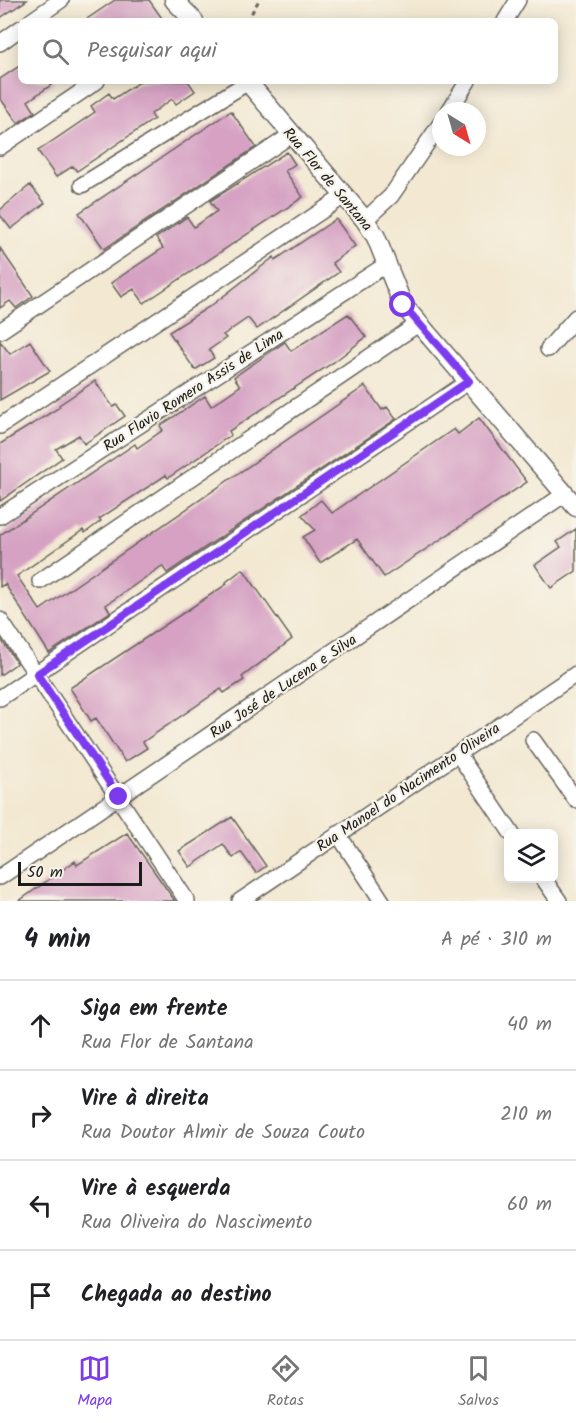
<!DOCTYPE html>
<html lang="pt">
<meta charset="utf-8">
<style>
body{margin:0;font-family:Kalam,sans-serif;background:#f6f6f6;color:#202124}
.controls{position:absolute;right:18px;bottom:18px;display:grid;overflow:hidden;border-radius:9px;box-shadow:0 3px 15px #0003}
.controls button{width:54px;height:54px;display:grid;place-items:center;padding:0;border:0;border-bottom:2px solid #e0e0e0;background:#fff;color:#202124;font:30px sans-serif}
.compass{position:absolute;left:432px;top:102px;width:54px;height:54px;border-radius:50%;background:#fff;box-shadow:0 3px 15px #0003;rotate:143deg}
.scale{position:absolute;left:18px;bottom:15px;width:124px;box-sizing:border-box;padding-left:6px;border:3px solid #1c1c1c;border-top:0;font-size:16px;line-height:21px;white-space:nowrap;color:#1c1c1c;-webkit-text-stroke:4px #f7f3e8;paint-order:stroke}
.stop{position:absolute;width:18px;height:18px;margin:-14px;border:4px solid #7c3aed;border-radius:50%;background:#fff}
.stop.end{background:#7c3aed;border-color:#fff;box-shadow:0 2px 6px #0008}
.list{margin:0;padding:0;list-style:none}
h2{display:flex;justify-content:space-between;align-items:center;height:78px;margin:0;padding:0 24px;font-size:26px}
h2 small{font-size:20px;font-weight:400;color:#757577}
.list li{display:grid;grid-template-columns:39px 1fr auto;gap:18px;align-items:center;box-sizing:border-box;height:90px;padding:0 24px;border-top:2px solid #e0e0e0}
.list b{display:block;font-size:22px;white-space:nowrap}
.list p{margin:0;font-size:20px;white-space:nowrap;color:#757577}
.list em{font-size:20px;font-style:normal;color:#757577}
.icon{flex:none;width:33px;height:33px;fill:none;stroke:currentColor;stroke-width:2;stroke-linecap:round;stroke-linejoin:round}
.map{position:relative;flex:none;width:576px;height:901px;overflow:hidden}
.search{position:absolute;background:#fff;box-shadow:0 3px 15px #0003;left:18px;right:18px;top:18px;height:66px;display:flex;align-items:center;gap:15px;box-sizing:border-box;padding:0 21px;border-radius:9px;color:#757577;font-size:22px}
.sheet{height:438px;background:#fff}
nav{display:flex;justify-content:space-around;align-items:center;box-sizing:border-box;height:84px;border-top:2px solid #e0e0e0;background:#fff;font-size:16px;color:#757577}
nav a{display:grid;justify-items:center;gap:3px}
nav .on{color:#7c3aed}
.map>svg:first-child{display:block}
.building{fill:#d6a1c3}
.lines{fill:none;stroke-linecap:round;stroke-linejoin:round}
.minor-casing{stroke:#67645c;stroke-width:18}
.tertiary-casing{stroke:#67645c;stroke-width:21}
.path{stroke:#67645c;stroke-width:3;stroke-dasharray:4.5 4.5;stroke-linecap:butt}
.minor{stroke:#fff;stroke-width:15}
.tertiary{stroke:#fff;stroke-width:18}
.route{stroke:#7c3aed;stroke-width:8}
.labels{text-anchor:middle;stroke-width:4.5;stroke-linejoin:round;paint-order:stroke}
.street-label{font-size:15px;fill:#1c1c1c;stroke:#f7f3e8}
</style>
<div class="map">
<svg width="576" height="901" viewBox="0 0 576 901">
<rect width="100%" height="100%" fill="#f7f3e8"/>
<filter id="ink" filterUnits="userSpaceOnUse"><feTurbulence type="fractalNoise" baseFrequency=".0167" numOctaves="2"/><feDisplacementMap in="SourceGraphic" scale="12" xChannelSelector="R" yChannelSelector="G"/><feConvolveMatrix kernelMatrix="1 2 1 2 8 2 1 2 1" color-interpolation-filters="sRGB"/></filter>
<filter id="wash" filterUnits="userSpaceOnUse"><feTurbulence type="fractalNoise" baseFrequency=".008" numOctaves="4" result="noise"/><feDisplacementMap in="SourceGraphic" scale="24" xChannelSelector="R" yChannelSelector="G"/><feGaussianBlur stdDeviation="1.35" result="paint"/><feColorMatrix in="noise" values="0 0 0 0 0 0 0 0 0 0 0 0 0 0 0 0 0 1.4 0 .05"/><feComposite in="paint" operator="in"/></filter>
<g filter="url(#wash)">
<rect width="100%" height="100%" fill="#f3e9d3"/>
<g id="blocks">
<path class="building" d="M0,0H27L0,18Z
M115,0H149L164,21H84Z
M21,65V81H57L28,101L35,112L18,123L0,98V79Z
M141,81H188L195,91L176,104L172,99L151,114L154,119L77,171L73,166L56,177L38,151L95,112L91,106L109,93L113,99Z
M231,111L256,147L104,249L79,213Z
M287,152L295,164L285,171L303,197L144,303L134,289L121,297L111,283L163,248L156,238L187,217L194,227L217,211L210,201Z
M30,185L45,203L11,229L0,215V210Z
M336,219L355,246L332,263L339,272L257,329L248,318L223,335L226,338L209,350L214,358L195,370L169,332L212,305L274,257L275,260Z
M0,248L33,296L16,308L10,301L0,308Z
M348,314L366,337L334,362L229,431L231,435L168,478L166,475L99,519L101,521L85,533L83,530L17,576L40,610L365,386L382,410L387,407L396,419L167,573L162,566L106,605L110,612L49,653L5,584L0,587V535L135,444L137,448L163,430L160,426L205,396L211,406L240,386L234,377L285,342L291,351Z
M0,341L10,354L30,341L50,371L0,400Z
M95,381L113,407L117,405L125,416L84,444L79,435L56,449L62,458L0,501V444L60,407L59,405Z
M479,418L527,482L384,577L357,539L320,563L303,537L315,530L302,515L321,500L332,513L454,429L458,434Z
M576,529V571L551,588L535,565L561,547L557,542Z
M243,569L292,639L242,677L244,680L224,693L221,689L143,742L147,748L125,762L96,718L91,721L70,688L227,584L226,582Z
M0,638L17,663L0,675Z
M232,817L266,866L256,873L241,852L233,858L223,844L190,867L179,851Z
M127,833L175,901H19L75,861L77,865Z"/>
</g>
</g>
<g filter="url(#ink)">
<use href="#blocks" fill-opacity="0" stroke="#67645c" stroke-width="1.5"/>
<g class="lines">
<g class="minor-casing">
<path id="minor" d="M31,21L61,0
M505,21L518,0
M0,43L21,28
M449,111L468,81
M0,147L97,81
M82,185L248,82
M365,220L391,196L441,123
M0,331L291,135
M548,349L576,317
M0,426L344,196
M0,516L387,264
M40,581L418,324
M0,620L187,901
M0,698L469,381
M533,740L576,800
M458,754L512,834
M338,834L382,901
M0,877L565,494
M543,878L559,901
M240,901L576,674"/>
</g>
<g class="tertiary-casing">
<path id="tertiary" d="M174,0L194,21
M247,81L365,220L376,237L403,305L576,507"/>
</g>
<path class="path" d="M247,21L259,0"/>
<use href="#minor" class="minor"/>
<use href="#tertiary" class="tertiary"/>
</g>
</g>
<g class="lines" filter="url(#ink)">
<path class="route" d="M119,797L37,674L469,381L403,305"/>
</g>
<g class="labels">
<g class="street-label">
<text transform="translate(328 179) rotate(50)" y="5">Rua Flor de Santana</text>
<text transform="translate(193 390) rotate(-33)" y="5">Rua Flavio Romero Assis de Lima</text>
<text transform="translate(283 686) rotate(-34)" y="5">Rua José de Lucena e Silva</text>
<text transform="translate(408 787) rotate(-34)" y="5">Rua Manoel do Nacimento Oliveira</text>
</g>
</g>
</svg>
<div class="controls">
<button><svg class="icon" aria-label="layers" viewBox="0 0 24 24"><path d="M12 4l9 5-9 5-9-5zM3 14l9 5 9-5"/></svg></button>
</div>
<svg class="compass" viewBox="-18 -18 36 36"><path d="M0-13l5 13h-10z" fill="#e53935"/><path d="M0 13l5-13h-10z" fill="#757577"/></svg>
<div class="scale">50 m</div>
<div class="stop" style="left:403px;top:305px"></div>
<div class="stop end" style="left:119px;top:797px"></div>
<div class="search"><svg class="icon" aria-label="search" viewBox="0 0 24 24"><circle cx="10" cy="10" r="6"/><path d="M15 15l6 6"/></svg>Pesquisar aqui</div>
</div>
<section class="sheet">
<h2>4 min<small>A pé · 310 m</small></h2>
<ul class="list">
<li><svg class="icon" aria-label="ahead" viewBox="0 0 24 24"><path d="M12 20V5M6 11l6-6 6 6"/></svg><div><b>Siga em frente</b><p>Rua Flor de Santana</p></div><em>40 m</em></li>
<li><svg class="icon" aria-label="right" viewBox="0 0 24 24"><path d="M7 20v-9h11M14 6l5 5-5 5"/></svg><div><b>Vire à direita</b><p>Rua Doutor Almir de Souza Couto</p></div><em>210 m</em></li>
<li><svg class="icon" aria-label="left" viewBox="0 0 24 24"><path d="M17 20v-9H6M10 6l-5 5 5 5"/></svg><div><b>Vire à esquerda</b><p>Rua Oliveira do Nascimento</p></div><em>60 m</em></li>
<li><svg class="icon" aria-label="arrive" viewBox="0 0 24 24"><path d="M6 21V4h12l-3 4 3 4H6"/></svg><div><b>Chegada ao destino</b></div></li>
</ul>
</section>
<nav>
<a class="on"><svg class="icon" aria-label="map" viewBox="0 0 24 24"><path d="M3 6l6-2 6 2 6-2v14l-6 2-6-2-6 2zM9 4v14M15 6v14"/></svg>Mapa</a>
<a><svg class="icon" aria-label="directions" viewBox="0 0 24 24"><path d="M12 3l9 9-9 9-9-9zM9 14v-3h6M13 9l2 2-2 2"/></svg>Rotas</a>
<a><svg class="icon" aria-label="saved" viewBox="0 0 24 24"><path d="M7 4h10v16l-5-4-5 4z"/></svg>Salvos</a>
</nav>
